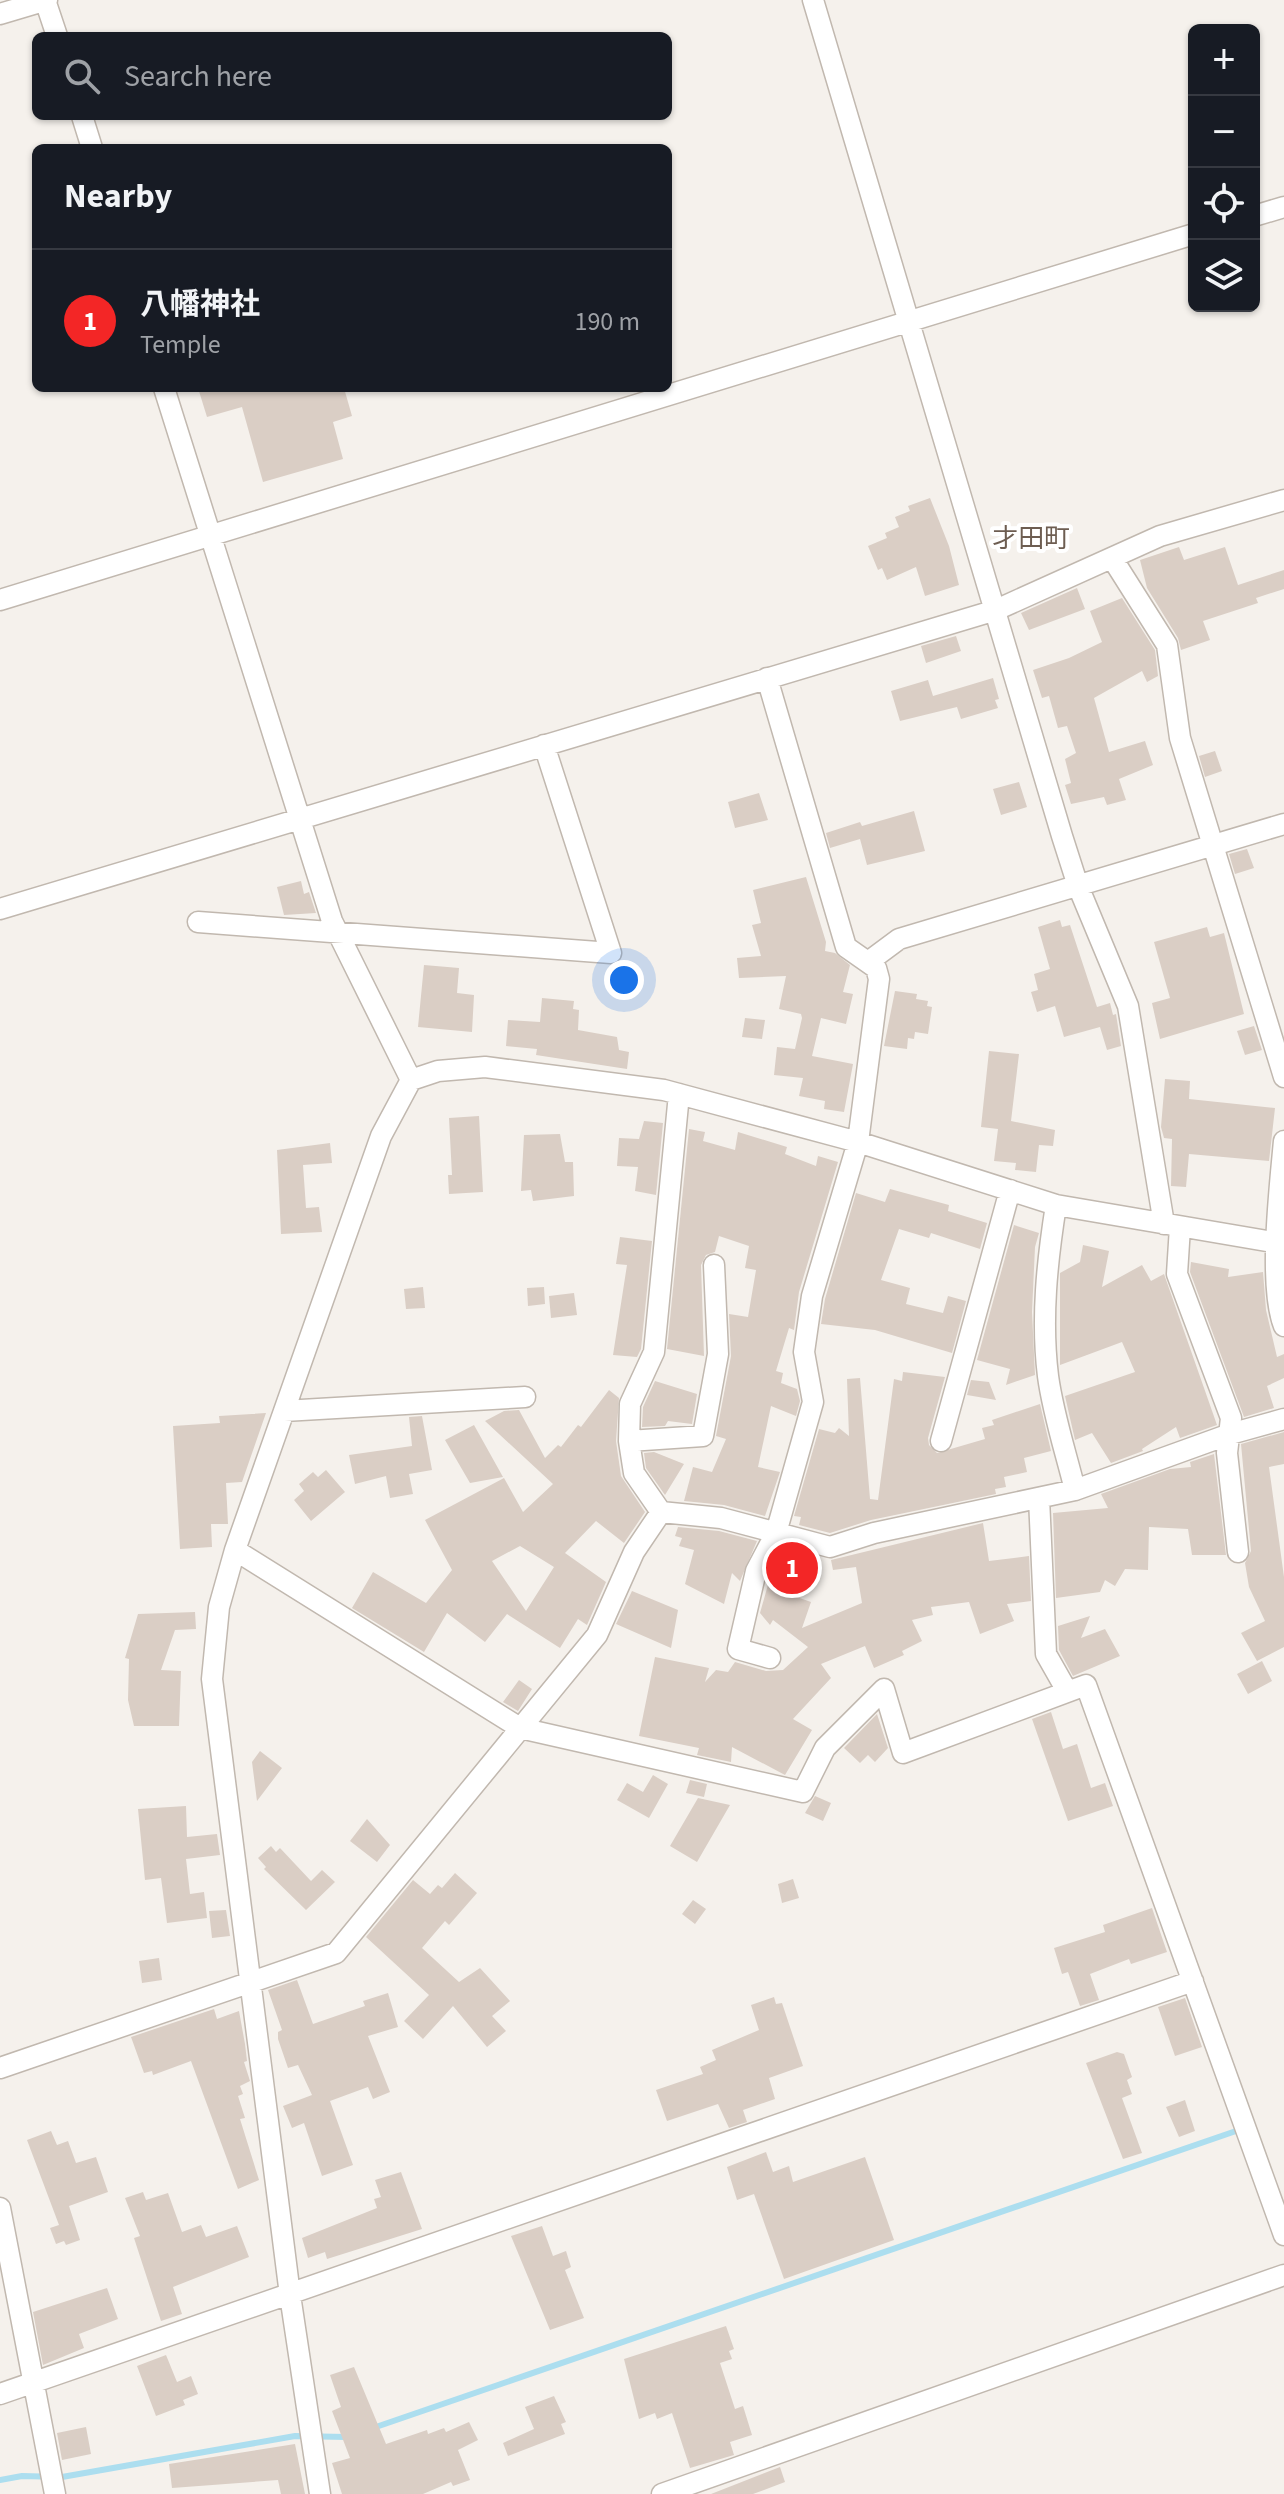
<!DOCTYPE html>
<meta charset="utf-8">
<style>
body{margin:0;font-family:"Source Sans 3","Noto Sans JP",sans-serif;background:#20242c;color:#f1f3f6}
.controls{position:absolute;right:24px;top:24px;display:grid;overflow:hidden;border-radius:12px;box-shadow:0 2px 6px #0004}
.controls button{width:72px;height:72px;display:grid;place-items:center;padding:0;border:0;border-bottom:2px solid #363941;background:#171b24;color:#f1f3f6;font:40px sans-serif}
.you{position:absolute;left:624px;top:980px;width:28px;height:28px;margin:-20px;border:6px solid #fff;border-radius:50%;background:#1a73e8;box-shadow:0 0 0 12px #1a73e833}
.badge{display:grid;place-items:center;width:52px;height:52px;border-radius:50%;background:#f32626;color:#fff;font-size:26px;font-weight:700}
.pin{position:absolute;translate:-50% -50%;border:4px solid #fff;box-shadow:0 2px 8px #0006}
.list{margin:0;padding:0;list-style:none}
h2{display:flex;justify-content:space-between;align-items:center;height:104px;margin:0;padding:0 32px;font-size:34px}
h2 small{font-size:26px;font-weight:400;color:#9ea1a6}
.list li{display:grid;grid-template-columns:52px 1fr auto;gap:24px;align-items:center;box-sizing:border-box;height:144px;padding:0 32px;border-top:2px solid #363941}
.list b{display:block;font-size:30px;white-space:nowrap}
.list p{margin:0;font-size:26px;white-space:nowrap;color:#9ea1a6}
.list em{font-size:26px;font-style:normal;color:#9ea1a6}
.icon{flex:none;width:44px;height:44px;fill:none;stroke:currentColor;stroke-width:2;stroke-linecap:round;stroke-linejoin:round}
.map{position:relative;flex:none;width:1284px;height:2494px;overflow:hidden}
.search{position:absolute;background:#171b24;box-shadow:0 2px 6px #0004;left:32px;top:32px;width:640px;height:88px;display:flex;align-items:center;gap:20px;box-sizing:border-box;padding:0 28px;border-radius:12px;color:#9ea1a6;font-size:30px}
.panel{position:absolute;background:#171b24;box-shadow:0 2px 6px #0004;left:32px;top:144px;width:640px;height:248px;border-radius:12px}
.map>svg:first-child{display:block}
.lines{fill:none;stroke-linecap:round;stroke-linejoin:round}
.stream{stroke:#acdeef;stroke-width:6}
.building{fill:#dacec5;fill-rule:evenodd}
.minor-casing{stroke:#c1b8af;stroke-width:23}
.minor{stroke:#fff;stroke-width:20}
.labels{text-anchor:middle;stroke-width:8;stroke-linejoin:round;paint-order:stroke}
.quarter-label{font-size:26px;fill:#6d5d51;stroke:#fff}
</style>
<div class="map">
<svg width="1284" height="2494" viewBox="0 0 1284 2494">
<rect width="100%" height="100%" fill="#f5f1ec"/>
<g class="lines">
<path class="stream" d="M373,2428L1236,2131
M0,2480L22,2476L62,2477L295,2436L347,2437"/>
</g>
<path class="building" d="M198,388H344L352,416L333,422L343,459L263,482L242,407L207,417Z
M930,498L949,546L959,585L925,596L916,567L887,580L882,568L878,570L868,546L887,538L885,533L899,527L895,517L910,511L908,506Z
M1179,547L1184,560L1225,547L1238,585L1284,570V589L1256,598L1258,603L1203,621L1210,640L1181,650L1178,638L1147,588L1140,560Z
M1077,588L1085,609L1029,630L1021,613Z
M1122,598L1155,650L1158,676L1147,682L1142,671L1094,698L1109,752L1145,741L1153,765L1119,779L1126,800L1107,805L1104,797L1071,804L1065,785L1071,783L1065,759L1076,753L1067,726L1058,728L1049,696L1042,698L1033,670L1069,658L1102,642L1090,611Z
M956,636L961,651L926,663L921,646Z
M993,678L999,699L995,700L998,708L961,719L957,707L900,721L891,691L928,680L933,696Z
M1215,751L1222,771L1205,777L1199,756Z
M1019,782L1027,807L1001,815L993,789Z
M759,793L768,820L735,828L728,802Z
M914,811L925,851L867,865L860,839L830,848L826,833L860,822L862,826Z
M1247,849L1254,868L1235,874L1229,854Z
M806,877L826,942L825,951L835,953L850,965L843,992L853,994L846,1024L821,1018L812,1056L853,1064L844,1112L824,1109L825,1101L799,1096L803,1078L774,1075L777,1047L795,1049L802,1018L801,1014L779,1009L786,976L739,978L737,958L761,956L752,925L761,923L753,890Z
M301,881L304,894L309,892L316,913L284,915L277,887Z
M1060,920L1062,927L1070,925L1097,1007L1110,1003L1113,1015L1116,1014L1121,1046L1107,1050L1100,1027L1064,1037L1055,1006L1037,1012L1031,992L1038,990L1034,974L1050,969L1038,927Z
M1207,927L1210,937L1224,933L1244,1014L1160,1039L1152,1003L1170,998L1154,942Z
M424,965L459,968L457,993L474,995L472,1032L418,1027Z
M895,991L917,994L916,999L928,1001L927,1006L932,1007L928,1034L915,1032L914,1039L908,1038L907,1049L884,1046Z
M542,998L574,1001L573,1009L579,1010L578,1030L617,1037L619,1050L629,1052L627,1069L536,1055L537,1049L506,1046L508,1020L540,1022Z
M745,1018L765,1020L762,1039L742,1037Z
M1254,1026L1262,1050L1245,1055L1237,1031Z
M989,1051L1019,1054L1011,1121L1055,1130L1053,1146L1039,1145L1036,1172L1015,1170L1016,1163L994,1161L998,1129L981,1127Z
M1165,1079L1190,1081L1189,1099L1275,1108L1269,1161L1189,1154L1186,1187L1171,1186L1172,1139L1164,1138L1161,1127Z
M479,1116L483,1192L449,1194L448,1175H452L449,1118Z
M644,1121L663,1123L656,1195L635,1191L638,1167L617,1166L619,1138L639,1139Z
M689,1129L705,1132L703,1141L735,1150L738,1132L787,1147L785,1154L816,1166L818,1156L838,1162L799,1292L794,1330L789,1328L776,1371L783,1373L781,1383L797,1389L800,1401L796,1416L771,1406L758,1467L780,1472L765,1516L724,1505L684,1501L693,1467L712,1472L726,1439L716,1436L731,1356L729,1314L748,1317L756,1270L745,1268L749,1246L719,1236L715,1252L706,1255L701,1265L704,1356L667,1349Z
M560,1134L565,1162H573L574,1196L533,1201L531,1190L521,1191L524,1135Z
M330,1143L332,1163L303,1165L306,1208L319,1207L322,1232L281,1234L277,1150Z
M890,1189L949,1205L948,1211L987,1223L980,1249L931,1233L929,1238L899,1229L881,1280L910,1288L906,1304L943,1313L948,1296L966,1301L952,1353L875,1330L821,1324L825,1299L856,1193L885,1202Z
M1014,1225L1039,1233L1035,1247L1032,1312L1035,1375L1006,1385L1010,1369L977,1360Z
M620,1237L652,1241L641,1349L637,1357L613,1355L627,1265L616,1264Z
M1083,1245L1109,1251L1102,1287L1142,1265L1151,1281L1164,1274L1217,1425L1180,1438L1176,1427L1142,1449L1143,1451L1111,1463L1092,1433L1075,1440L1065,1396L1135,1372L1122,1342L1060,1365V1273L1080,1262Z
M1191,1262L1229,1269L1228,1277L1263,1272L1266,1310L1277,1357L1284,1354V1378L1267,1386L1274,1408L1244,1417L1190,1272Z
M423,1287L425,1308L406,1309L404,1289Z
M544,1287L545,1304L528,1306L527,1288Z
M574,1293L577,1315L551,1318L549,1296Z
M903,1372L945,1377L928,1438L929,1445L937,1453L985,1439L982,1428L994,1425L992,1420L1040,1404L1051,1451L1024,1458L1027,1472L1004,1477L1006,1487L995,1489L996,1494L871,1520L830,1533L799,1525L801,1517L794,1516L819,1429L835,1433L839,1428L849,1436L847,1379L860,1378L870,1499L878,1500L894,1379L902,1381Z
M971,1380L989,1382L996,1400L967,1395Z
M655,1381L697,1394L692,1424L668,1421L665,1426L642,1427L643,1407Z
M609,1390L619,1398L616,1441L621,1476L645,1512L624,1543L596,1521L565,1553L606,1582L587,1625L578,1619L560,1648L507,1614L485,1642L447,1613L424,1652L352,1608L373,1572L426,1603L452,1570L425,1520L504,1478L523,1512L553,1484L485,1421L504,1411L519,1410L545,1458L558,1445L561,1447L578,1425L581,1427ZM520,1546L554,1567L526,1611L492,1561Z
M266,1413L242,1482L226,1483L228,1524H211L212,1547L180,1549L173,1426L220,1423L219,1416Z
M422,1416L432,1470L409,1474L413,1494L390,1498L386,1476L355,1484L349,1455L412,1446L409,1417Z
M474,1425L503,1477L470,1483L445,1440Z
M1284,1432V1464L1269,1467L1284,1577V1647L1257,1661L1241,1633L1265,1621L1249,1587L1245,1563L1251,1551L1241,1444Z
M654,1452L684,1464L665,1495L646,1468L644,1453Z
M1214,1454L1226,1555H1192L1188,1529L1149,1527L1148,1570L1125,1569L1115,1586L1105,1580L1100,1592L1056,1598L1053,1513L1108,1508L1101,1494L1170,1469L1191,1467L1190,1462Z
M326,1470L345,1492L311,1521L294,1500L304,1491L299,1484L313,1472L318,1477Z
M983,1523L989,1561L1029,1556L1031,1601L1007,1604L1014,1621L980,1634L969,1602L931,1607L933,1615L912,1620L922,1641L902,1651L904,1655L874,1668L865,1646L821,1664L831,1678L793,1719L812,1730L785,1775L732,1747L731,1762L697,1755L699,1748L639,1736L655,1657L709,1668L705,1682L716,1670L728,1672L735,1662L766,1671L783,1670L808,1647L773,1620L770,1625L760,1613L773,1567L779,1568L775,1583L788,1594L811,1602L802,1628L862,1603L856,1567L833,1570L831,1560Z
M678,1527L719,1531L757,1541L740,1581L732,1573L724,1604L685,1584L694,1550L679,1546L682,1538L675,1536Z
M632,1591L678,1610L671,1648L616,1624Z
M195,1612L196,1629L175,1630L161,1670L181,1671L179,1726H134L128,1700L129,1659L125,1658L138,1614Z
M1090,1616L1081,1638L1105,1629L1120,1656L1073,1676L1059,1650L1058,1626Z
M1262,1661L1272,1681L1248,1694L1237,1674Z
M519,1680L532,1689L518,1711L503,1702Z
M1051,1712L1063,1749L1077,1744L1091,1788L1105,1783L1113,1806L1068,1821L1032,1719Z
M877,1714L888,1748L875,1762L868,1755L860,1763L844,1748Z
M260,1751L282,1768L257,1801L252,1762Z
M653,1775L668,1784L649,1818L617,1800L627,1783L643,1792Z
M690,1780L707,1784L704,1797L686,1793Z
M815,1796L831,1803L823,1821L805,1813Z
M698,1798L730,1805L697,1862L670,1846Z
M186,1806L187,1837L217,1834L220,1855L186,1859L190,1894L204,1892L207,1918L167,1923L161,1878L145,1880L138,1809Z
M367,1819L390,1845L377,1862L350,1841Z
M271,1846L276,1852L280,1848L311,1881L322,1870L335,1882L306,1910L264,1869L266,1867L258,1858Z
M455,1873L477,1893L449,1925L445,1921L422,1948L459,1982L480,1968L510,2001L492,2016L506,2031L487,2047L453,2006L423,2039L404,2021L429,1995L366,1937L413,1880L430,1894L438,1885L442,1888Z
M793,1879L799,1898L782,1903L778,1884Z
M693,1900L706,1909L695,1924L682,1914Z
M1152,1908L1167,1952L1131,1964L1129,1959L1090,1974L1099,2000L1080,2006L1068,1972L1062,1974L1054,1948L1105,1932L1103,1925Z
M226,1910L230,1936L212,1938L209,1911Z
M159,1958L162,1980L142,1983L139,1961Z
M297,1980L313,2024L365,2006L363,2001L388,1993L398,2027L368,2036L390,2092L373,2099L368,2087L330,2101L353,2165L322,2176L304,2123L292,2128L283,2106L312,2095L298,2065L288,2068L278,2039V2032L282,2030L268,1990Z
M774,1997L776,2004L782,2003L803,2066L769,2078L775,2099L743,2110L747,2122L729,2128L718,2104L667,2121L656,2090L703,2074L700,2067L716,2060L712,2050L759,2030L751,2005Z
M1185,1998L1202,2047L1175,2056L1158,2007Z
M214,2009L217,2019L239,2011L245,2044L247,2061L244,2062L250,2081L240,2086L243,2094L238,2096L245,2118L240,2119L259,2180L238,2189L191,2061L153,2075L152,2071L144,2073L131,2037Z
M1117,2052L1124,2054L1132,2077L1127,2080L1132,2094L1122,2098L1142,2153L1123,2159L1086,2063Z
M1185,2100L1195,2131L1179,2137L1166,2107Z
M51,2131L57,2145L68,2141L76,2163L96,2157L108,2192L69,2206L80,2240L66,2245L64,2241L56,2244L50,2228L59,2225L27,2140Z
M766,2152L773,2172L789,2166L793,2182L865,2157L894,2240L784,2279L754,2194L737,2200L727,2167Z
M401,2172L422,2229L327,2259L325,2252L308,2258L302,2238L377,2208L374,2199L381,2197L375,2180Z
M143,2192L146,2200L168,2193L182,2232L201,2225L206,2237L237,2226L249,2257L173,2287L182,2314L161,2321L134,2238L140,2236L125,2198Z
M542,2226L553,2256L566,2251L571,2267L565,2270L584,2318L550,2330L511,2236Z
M107,2288L118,2319L79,2334L84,2348L43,2365L33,2312Z
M726,2326L734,2349L729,2351L732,2359L720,2363L735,2409L743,2406L752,2435L730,2442L734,2455L690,2468L672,2413L657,2419L655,2413L639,2419L624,2359Z
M166,2355L177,2382L191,2376L198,2394L183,2400L185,2405L156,2416L137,2366Z
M354,2367L386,2444L427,2430L428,2434L444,2428L446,2432L469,2422L478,2440L458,2450L470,2480L453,2486L451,2482L423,2494H342L332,2463L350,2458L332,2411L341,2407L330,2375Z
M554,2396L566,2422L561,2424L565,2434L508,2456L503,2443L534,2429L525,2407Z
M86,2427L91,2454L62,2460L57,2433Z
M295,2444L305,2494H281L278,2480L172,2488L169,2464Z
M780,2467L785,2482L753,2494H711Z"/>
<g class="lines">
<g class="minor-casing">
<path id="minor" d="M45,0L57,36
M813,0L1062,836L1078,886L1128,1006L1164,1224
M0,14L47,0
M82,116L92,148
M1254,216L1284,207
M164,388L332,921L411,1080
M1112,558L1167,645L1180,738L1284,1077
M0,600L1194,234
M767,678L846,947L876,968L879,979L858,1142L812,1296L804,1352L813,1402L776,1533L756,1571L738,1649L770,1658
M0,909L996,610L1160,536L1284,500
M198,922L611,953L544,745
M868,962L899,939L1284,824
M1284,1141C1280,1185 1268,1286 1284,1326
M1056,1205C1047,1262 1041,1319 1048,1376C1053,1414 1066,1453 1075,1490
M1180,1227L1177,1274L1231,1418L1227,1453L1238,1552
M284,1411L525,1397
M629,1441L703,1436L718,1354L714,1265
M941,1441L1010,1190
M1039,1498L1046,1654L1067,1691
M661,1512L634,1473L629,1441L630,1404L654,1352L679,1094
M235,1550L520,1728L803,1792L825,1748L884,1689L903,1753L1086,1685L1284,2235
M0,2068L336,1953L597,1635L634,1552L661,1512L721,1518L830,1547L874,1533L1075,1490L1230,1434L1284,1419
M0,2208L55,2494
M0,2394L1193,1981
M320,2494L290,2295L212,1679L219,1607L235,1550L381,1136L411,1080L438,1071L485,1067L664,1090L858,1142L1056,1205L1284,1244
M662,2494L1284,2275"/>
</g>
<use href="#minor" class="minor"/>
</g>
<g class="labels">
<g class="quarter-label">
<text x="1031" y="547">才田町</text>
</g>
</g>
</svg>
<div class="controls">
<button>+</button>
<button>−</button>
<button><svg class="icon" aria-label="locate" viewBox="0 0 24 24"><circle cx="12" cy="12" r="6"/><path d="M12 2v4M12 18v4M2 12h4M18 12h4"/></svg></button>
<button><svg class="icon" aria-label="layers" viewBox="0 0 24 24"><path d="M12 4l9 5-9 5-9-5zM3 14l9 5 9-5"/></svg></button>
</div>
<div class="you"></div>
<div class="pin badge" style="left:792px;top:1568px">1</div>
<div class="search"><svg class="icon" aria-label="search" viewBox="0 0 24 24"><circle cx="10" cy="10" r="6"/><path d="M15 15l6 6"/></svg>Search here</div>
<section class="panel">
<h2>Nearby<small></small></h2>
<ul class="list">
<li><span class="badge">1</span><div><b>八幡神社</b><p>Temple</p></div><em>190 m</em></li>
</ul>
</section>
</div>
